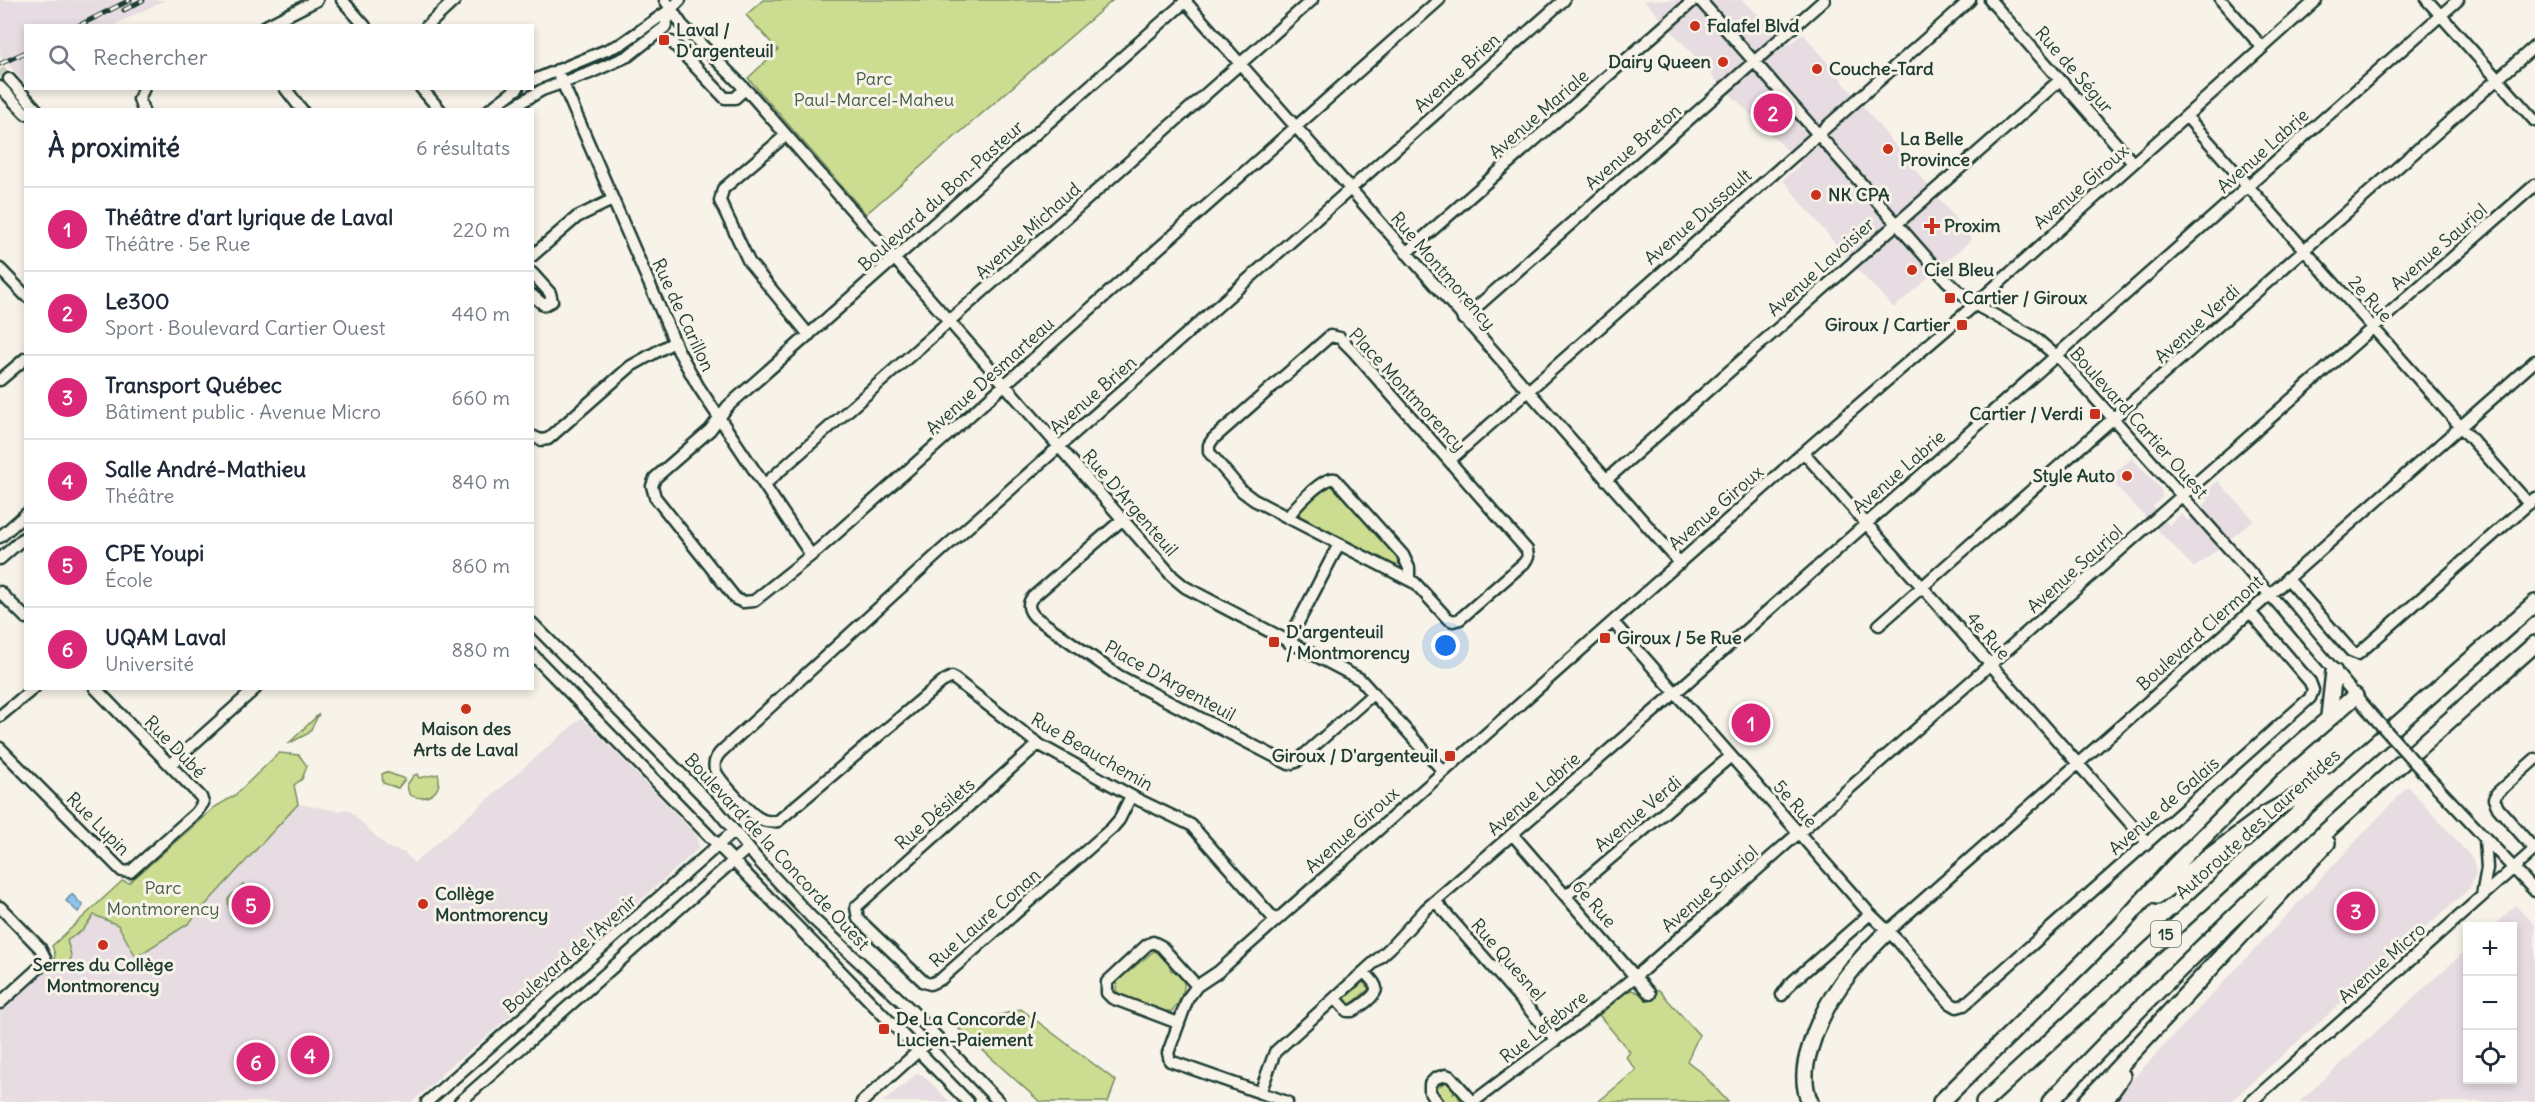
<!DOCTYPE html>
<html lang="fr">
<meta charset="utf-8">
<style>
body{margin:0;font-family:Delius,sans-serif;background:#f2f2f3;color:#1f2937}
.controls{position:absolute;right:18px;bottom:18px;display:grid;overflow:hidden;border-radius:0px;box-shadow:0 3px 9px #0003}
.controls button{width:54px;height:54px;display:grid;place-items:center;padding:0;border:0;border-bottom:2px solid #e0e1e3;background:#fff;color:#1f2937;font:30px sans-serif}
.you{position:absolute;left:1446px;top:646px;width:21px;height:21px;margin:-15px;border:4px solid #fff;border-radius:50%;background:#1a73e8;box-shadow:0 0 0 9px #1a73e833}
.badge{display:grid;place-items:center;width:39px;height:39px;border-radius:50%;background:#db2777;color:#fff;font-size:20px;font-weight:700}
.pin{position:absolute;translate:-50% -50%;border:3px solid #fff;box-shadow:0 2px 6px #0006}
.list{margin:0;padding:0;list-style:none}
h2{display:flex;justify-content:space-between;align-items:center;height:78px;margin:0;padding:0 24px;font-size:26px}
h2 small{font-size:20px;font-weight:400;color:#747a83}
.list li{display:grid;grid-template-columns:39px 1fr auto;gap:18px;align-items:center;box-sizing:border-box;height:84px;padding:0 24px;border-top:2px solid #e0e1e3}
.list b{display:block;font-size:22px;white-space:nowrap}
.list p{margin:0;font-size:20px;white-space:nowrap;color:#747a83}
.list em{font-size:20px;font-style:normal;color:#747a83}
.icon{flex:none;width:33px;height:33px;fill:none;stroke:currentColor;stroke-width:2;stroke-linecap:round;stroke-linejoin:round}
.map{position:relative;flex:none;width:2535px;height:1102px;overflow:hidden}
.search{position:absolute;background:#fff;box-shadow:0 3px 9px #0003;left:24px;top:24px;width:510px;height:66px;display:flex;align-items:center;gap:15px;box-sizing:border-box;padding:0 21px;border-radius:0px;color:#747a83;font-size:22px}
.panel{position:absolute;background:#fff;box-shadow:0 3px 9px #0003;left:24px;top:108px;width:510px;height:582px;border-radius:0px}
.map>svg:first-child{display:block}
.built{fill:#e6dce2}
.green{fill:#ccdd91;stroke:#768d62;stroke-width:1.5}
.water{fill:#8fc3ec;stroke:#628da2;stroke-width:1.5}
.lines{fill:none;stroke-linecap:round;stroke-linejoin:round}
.minor-tunnel{stroke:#cccfc4;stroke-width:10;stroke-dasharray:10 5;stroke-linecap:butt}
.minor-casing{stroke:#1f3d34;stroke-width:15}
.highway-casing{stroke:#1f3d34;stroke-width:20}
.minor{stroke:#f7f3e8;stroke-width:10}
.highway{stroke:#f7f3e8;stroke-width:15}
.rail-casing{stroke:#1f3d34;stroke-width:5}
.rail{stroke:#f7f3e8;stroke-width:3;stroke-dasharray:9;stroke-linecap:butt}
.minor-bridge-casing{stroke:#1f3d34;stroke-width:15;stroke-linecap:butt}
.minor-bridge{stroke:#f7f3e8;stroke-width:10}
.poi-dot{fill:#c8321e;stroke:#f7f3e8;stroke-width:2}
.labels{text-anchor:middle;stroke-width:6;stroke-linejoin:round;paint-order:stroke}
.shield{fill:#f7f3e8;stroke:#60746a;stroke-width:1.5}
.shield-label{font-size:16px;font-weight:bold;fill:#1f3d34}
.poi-label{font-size:18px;font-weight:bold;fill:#1f3d34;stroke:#f7f3e8;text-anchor:start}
.street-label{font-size:18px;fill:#1f3d34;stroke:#f7f3e8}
.park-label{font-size:18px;fill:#425d47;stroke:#f7f3e8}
</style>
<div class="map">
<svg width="2535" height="1102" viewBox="0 0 2535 1102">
<rect width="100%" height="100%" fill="#f7f3e8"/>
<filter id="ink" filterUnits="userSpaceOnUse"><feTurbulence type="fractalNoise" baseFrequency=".0167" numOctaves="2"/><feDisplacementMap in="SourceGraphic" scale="12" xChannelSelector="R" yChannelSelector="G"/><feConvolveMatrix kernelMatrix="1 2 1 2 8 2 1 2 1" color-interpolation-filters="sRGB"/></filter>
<g filter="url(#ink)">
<path class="built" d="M0,0H165L114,25L26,26V79L23,81L0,56Z
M1644,0H1742L1776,30L1789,45L1803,33L1972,239L1894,308L1851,263L1783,180L1801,164L1715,79Z
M2132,458L2161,489L2162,498L2153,506L2169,525L2181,514L2188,521L2208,501L2203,494L2218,481L2254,520L2194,568L2109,478Z
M580,719H583L697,836L699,848L476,1046L442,1072L441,1076L412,1102H0V1012L51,966L55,954L52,946L89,912L118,925L136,957L188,924L298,804L340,811L346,809L351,812L387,847L405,853L414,863Z
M2408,786L2473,859L2476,873L2469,889L2230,1102H2118L2114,1099Z
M2516,905L2535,925V1102H2299L2467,949L2468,1080H2512V926H2493Z
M918,1073L923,1075L950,1102H883Z"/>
<path class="green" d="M763,0H1113L866,214L748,78L778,50L746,15Z
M1328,484H1333L1399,557V564L1393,565L1300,516V509Z
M319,714L309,733L288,744Z
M279,753L299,755L307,766L302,779L294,785L298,804L188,924L136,957L118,925L94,915L82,931L67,940C69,951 76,959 65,970L60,969L54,961L55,954L52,946L122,881L129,883L215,807L234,796Z
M386,772L405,779L398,788L383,783L382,774Z
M417,774L419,778L438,774C444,793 424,804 409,794L407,785L413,776Z
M243,884L256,901L229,907L228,899Z
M1154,951L1159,953L1172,967L1170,969L1172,971L1174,970C1186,983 1187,983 1180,999C1178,1004 1177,1007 1172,1011H1165L1120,995L1116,990L1117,981Z
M1363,982L1369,989L1350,1005L1345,998Z
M1632,990L1639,993L1646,1000L1659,990L1699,1035L1687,1061L1701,1072L1728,1102H1598L1636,1070L1626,1057L1630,1052L1599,1015L1625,992Z
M1021,1009L1116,1081L1108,1102H1040L957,1027Z
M1446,1082L1454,1090L1453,1094L1456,1092L1461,1102H1446L1438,1093L1437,1087Z"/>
<path class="water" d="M72,894L83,906L78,912L66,901Z"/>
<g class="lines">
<path class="minor-tunnel" d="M0,70L9,79"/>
<g class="minor-casing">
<path id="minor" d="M342,0L365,26
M665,0L682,25L753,97L1173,577L1185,587L1360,679L1443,771
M1184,0L1680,563
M1187,0L728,406L710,430L655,478L652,486L655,497L736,599L743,602L754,601L819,549L1439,0
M1700,0L1947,281L1974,304L2034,337L2062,361L2280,606L2372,715
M1990,0L2133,163
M2221,0L2262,47
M2427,0L2535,121
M266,26L317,0
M427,26L455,0
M672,42L725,98H735L745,89
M557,70L678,350L698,386L811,555
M9,79L37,110
M532,81L621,44L671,9L680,0
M0,87L26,114
M285,88L302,110
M421,88L440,110
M143,110L139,99L144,88
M489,110L518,88
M508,110L542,90L590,73L628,56L665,27L671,9
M2186,116L2529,504
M786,135L723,189L720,201L749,262L809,335
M1406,253L1694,0
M532,256L577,217L612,200
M0,269L26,296
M532,273L550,293L552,301L544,305L532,295
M1463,319L1824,0
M1330,336L1340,338L1354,352L1527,550L1528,557L1524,563L1460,619L1453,621L1447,618L1415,583L1254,500L1242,491L1209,452V445L1213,439Z
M0,380L26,358
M532,436L541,440L548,439L631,366L674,342
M1804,453L2147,842
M1450,460L1970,0
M1606,480L2060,80
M764,485L1312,0
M1288,518C1294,507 1324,476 1335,479L1403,555L1409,568V579
M1123,519L1033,597C1026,604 1029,611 1035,617L1119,676L1289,764L1296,762L1374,693
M0,537L26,514
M0,559L26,536
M2287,578L2351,651L2358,654L2535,498
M0,592L26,618
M1613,622L1870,914L1898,941L1950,1003L1957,1007L1964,1005L2310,698L2313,690L2310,682L2250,612
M532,623L718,811L758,860L811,917L912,1011L999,1102
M1879,625L2535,46
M1288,642L1339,544
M532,654L968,1102
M0,716L34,688
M1038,744L856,907L858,919L924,982L930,984L941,979L1112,828L1119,820L1131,796
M0,748L122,871L130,872L196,813L203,803L201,797L95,688
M170,765L256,688
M2425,774L2535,891
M1513,835L1650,994
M2534,849L2498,808L2494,799L2497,793L2535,759
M1566,896L1731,756
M2482,896L2487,868L2485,839
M1435,901L1556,1040
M0,907L40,948L45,958L42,965L0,1003
M1275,920L1191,825L1139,800L1038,744L952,677L942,682L778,821C771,822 765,822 759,818C750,813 717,779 715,769C713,761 718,754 724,749L941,551L1564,0
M1888,931L2535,361
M1782,995L1790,984L1870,914
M1335,998L1347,1011H1352C1358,1008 1377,996 1376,988C1375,982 1368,976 1364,972
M1178,1023L1112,998L1107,993V982L1147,945L1153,942L1161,946L1197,986
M1260,1093L1275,1052L1390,948L1426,909L1675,693L2458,0
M427,1102L734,831
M460,1102L748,848
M862,1102L935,1036
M1287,1102L1170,1061L1168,1053L1188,998L1197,986L1218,972L1813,444L1962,316L2316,0
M1437,1102L1430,1092V1084L1436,1078L1446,1075L1451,1077L1473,1102
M1473,1102L1578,1023L1643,970L2535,185
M2251,1102L2535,849"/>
</g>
<g class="highway-casing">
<path id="highway" d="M2329,716L2334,672
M2157,896L2266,814L2325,781
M1810,1102C1802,1084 1804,1066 1810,1048C1824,1000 1852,966 1888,931
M1941,1102L2119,927L2175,865L2272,768L2355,696
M1984,1102L2348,768L2535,603
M2050,1102C2201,939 2369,792 2535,644
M2086,1102L2327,843
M2104,1102L2122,1076"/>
</g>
<use href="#minor" class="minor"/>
<use href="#highway" class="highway"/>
<g class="rail-casing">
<path id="rail" d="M124,10L143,0
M78,26L130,0
M0,64L26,52"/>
</g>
<use href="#rail" class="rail"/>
<g class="minor-bridge-casing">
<path id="minor-bridge" d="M2372,715L2425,774"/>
</g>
<use href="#minor-bridge" class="minor-bridge"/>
</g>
</g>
<g class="poi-dot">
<circle cx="1695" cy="26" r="6"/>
<rect x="658" y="34" width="12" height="12" rx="3"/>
<circle cx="1723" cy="62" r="6"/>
<circle cx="1817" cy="69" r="6"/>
<circle cx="1888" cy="149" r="6"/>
<circle cx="1816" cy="195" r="6"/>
<path d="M1929 217h6v6h6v6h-6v6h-6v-6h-6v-6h6z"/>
<circle cx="1912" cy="270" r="6"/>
<rect x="1944" y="292" width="12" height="12" rx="3"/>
<rect x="1956" y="319" width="12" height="12" rx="3"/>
<rect x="2089" y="408" width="12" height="12" rx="3"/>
<circle cx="2127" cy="476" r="6"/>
<rect x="1599" y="632" width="12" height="12" rx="3"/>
<rect x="1268" y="636" width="12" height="12" rx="3"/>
<circle cx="466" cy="709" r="6"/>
<rect x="1444" y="750" width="12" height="12" rx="3"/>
<circle cx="423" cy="904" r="6"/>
<circle cx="103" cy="945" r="6"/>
<rect x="878" y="1023" width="12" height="12" rx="3"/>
</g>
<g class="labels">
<rect class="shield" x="2151" y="921" width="30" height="26" rx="4.5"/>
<g class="shield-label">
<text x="2166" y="940">15</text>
</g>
<g class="poi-label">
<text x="1707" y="32">Falafel Blvd</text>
<text x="676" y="36">Laval /<tspan x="676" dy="21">D'argenteuil</tspan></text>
<text x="1711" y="68" text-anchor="end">Dairy Queen</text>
<text x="1829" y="75">Couche-Tard</text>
<text x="1900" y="145">La Belle<tspan x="1900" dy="21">Province</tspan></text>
<text x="1828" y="201">NK CPA</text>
<text x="1944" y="232">Proxim</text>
<text x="1924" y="276">Ciel Bleu</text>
<text x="1962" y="304">Cartier / Giroux</text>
<text x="1950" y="331" text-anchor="end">Giroux / Cartier</text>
<text x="2083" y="420" text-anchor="end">Cartier / Verdi</text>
<text x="2115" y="482" text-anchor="end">Style Auto</text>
<text x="1286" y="638">D'argenteuil<tspan x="1286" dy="21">/ Montmorency</tspan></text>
<text x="1617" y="644">Giroux / 5e Rue</text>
<text x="466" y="735" text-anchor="middle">Maison des<tspan x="466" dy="21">Arts de Laval</tspan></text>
<text x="1438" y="762" text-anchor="end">Giroux / D'argenteuil</text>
<text x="435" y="900">Collège<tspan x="435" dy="21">Montmorency</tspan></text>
<text x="103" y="971" text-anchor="middle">Serres du Collège<tspan x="103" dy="21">Montmorency</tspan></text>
<text x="896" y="1025">De La Concorde /<tspan x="896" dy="21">Lucien-Paiement</tspan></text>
</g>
<g class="street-label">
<text transform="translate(2074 70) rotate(49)" y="6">Rue de Ségur</text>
<text transform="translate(1457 73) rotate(-42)" y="6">Avenue Brien</text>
<text transform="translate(1539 114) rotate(-41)" y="6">Avenue Mariale</text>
<text transform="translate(1633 147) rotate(-41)" y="6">Avenue Breton</text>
<text transform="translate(2263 151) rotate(-42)" y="6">Avenue Labrie</text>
<text transform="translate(2081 187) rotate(-41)" y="6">Avenue Giroux</text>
<text transform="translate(941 196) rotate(-42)" y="6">Boulevard du Bon-Pasteur</text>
<text transform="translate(1698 217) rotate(-41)" y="6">Avenue Dussault</text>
<text transform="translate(1028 231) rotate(-42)" y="6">Avenue Michaud</text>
<text transform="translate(2439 247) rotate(-41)" y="6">Avenue Sauriol</text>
<text transform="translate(1821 267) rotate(-42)" y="6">Avenue Lavoisier</text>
<text transform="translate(1443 271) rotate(49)" y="6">Rue Montmorency</text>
<text transform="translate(2370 299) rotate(48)" y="6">2e Rue</text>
<text transform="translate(683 315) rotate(65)" y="6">Rue de Carillon</text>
<text transform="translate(2197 324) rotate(-42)" y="6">Avenue Verdi</text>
<text transform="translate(990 376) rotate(-42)" y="6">Avenue Desmarteau</text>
<text transform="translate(1407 390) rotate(47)" y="6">Place Montmorency</text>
<text transform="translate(1093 395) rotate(-41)" y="6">Avenue Brien</text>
<text transform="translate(2139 423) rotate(48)" y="6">Boulevard Cartier Ouest</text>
<text transform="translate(1899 472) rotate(-41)" y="6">Avenue Labrie</text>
<text transform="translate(1130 503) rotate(49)" y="6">Rue D'Argenteuil</text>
<text transform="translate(1716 508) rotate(-41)" y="6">Avenue Giroux</text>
<text transform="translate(2075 569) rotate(-42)" y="6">Avenue Sauriol</text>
<text transform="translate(2200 633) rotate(-42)" y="6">Boulevard Clermont</text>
<text transform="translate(1988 636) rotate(49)" y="6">4e Rue</text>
<text transform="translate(1170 681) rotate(29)" y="6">Place D'Argenteuil</text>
<text transform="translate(175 747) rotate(46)" y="6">Rue Dubé</text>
<text transform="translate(1092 752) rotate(30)" y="6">Rue Beauchemin</text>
<text transform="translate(1534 794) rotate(-41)" y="6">Avenue Labrie</text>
<text transform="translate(1795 804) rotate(49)" y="6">5e Rue</text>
<text transform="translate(2164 806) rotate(-41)" y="6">Avenue de Galais</text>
<text transform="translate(935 814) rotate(-41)" y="6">Rue Désilets</text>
<text transform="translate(1638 814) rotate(-40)" y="6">Avenue Verdi</text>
<text transform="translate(98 824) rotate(45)" y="6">Rue Lupin</text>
<text transform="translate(2258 824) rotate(-42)" y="6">Autoroute des Laurentides</text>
<text transform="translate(1352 830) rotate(-42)" y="6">Avenue Giroux</text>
<text transform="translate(777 852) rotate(47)" y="6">Boulevard de la Concorde Ouest</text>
<text transform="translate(1710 889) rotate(-41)" y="6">Avenue Sauriol</text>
<text transform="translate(1594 904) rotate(49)" y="6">6e Rue</text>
<text transform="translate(985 918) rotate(-41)" y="6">Rue Laure Conan</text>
<text transform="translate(570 954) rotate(-41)" y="6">Boulevard de l'Avenir</text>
<text transform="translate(1508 960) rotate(49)" y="6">Rue Quesnel</text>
<text transform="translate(2382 963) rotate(-42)" y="6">Avenue Micro</text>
<text transform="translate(1544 1027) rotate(-38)" y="6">Rue Lefebvre</text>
</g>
<g class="park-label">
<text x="874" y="85">Parc<tspan x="874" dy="21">Paul-Marcel-Maheu</tspan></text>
<text x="163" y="894">Parc<tspan x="163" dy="21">Montmorency</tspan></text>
</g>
</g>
</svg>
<div class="controls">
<button>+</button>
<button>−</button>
<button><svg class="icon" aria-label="locate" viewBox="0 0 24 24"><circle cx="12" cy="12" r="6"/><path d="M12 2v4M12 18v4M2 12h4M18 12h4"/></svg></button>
</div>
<div class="you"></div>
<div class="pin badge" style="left:1751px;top:723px">1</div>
<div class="pin badge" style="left:1773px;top:113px">2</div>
<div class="pin badge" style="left:2356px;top:911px">3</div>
<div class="pin badge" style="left:310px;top:1055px">4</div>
<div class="pin badge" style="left:251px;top:905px">5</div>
<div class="pin badge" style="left:256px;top:1062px">6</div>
<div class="search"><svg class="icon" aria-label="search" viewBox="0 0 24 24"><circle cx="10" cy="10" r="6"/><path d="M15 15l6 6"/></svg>Rechercher</div>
<section class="panel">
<h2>À proximité<small>6 résultats</small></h2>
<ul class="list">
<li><span class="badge">1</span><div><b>Théâtre d'art lyrique de Laval</b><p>Théâtre · 5e Rue</p></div><em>220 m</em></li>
<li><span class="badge">2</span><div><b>Le300</b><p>Sport · Boulevard Cartier Ouest</p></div><em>440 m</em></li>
<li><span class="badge">3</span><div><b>Transport Québec</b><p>Bâtiment public · Avenue Micro</p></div><em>660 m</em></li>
<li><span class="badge">4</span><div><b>Salle André-Mathieu</b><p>Théâtre</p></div><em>840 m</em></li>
<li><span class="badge">5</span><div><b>CPE Youpi</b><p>École</p></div><em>860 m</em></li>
<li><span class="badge">6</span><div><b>UQAM Laval</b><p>Université</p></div><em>880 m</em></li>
</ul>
</section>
</div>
